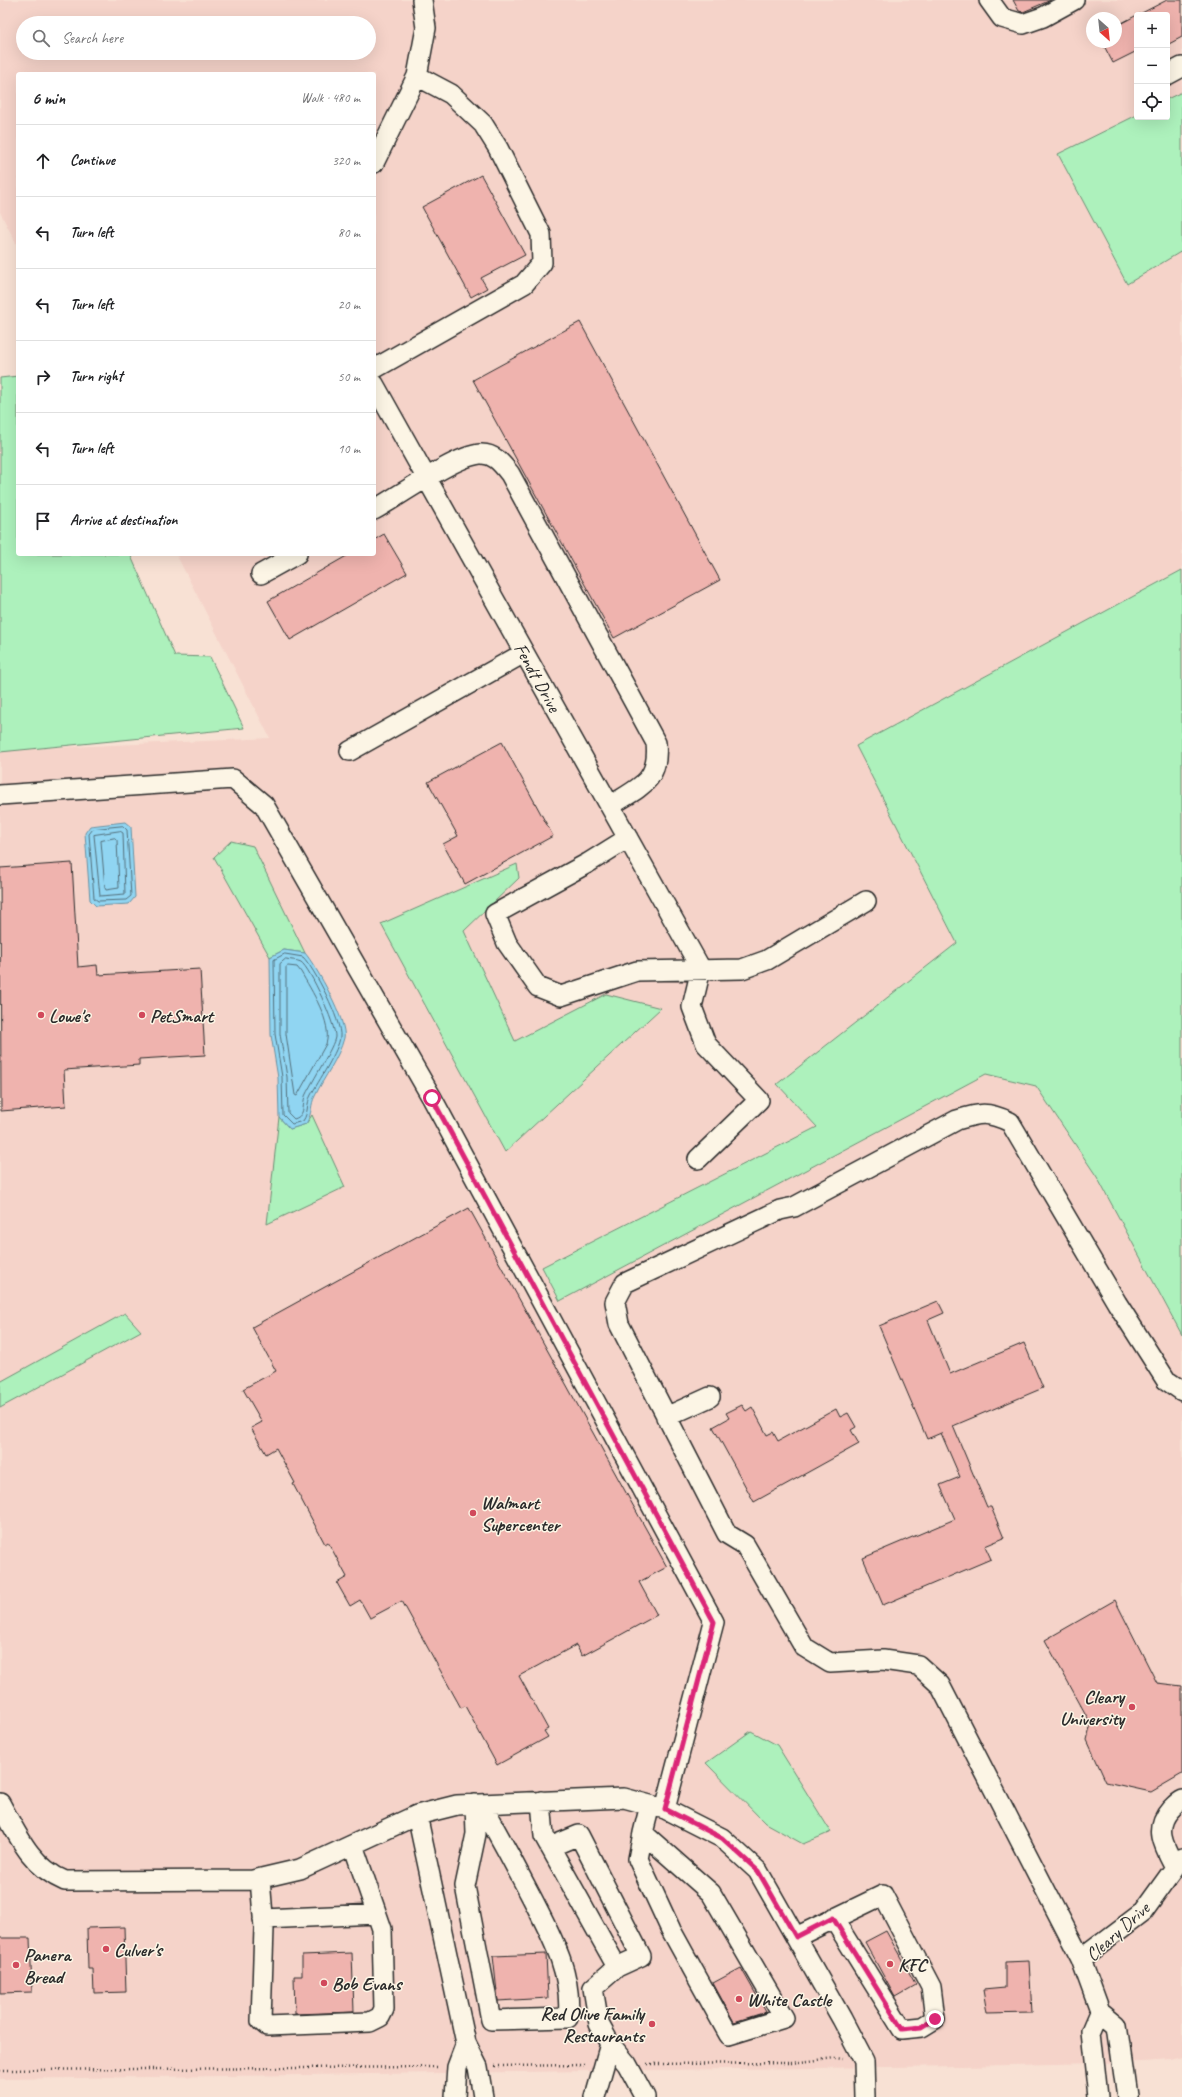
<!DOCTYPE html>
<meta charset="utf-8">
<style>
body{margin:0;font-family:Caveat,sans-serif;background:#f2f2f2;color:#202124}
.controls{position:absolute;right:12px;top:12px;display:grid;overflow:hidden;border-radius:4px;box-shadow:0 4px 16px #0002}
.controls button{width:36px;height:36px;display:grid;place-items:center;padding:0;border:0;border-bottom:1px solid #e0e0e0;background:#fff;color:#202124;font:20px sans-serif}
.compass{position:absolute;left:1086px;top:12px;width:36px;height:36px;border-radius:50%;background:#fff;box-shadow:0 4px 16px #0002;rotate:153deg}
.stop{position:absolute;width:12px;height:12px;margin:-9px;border:3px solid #db2777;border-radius:50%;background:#fff}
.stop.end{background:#db2777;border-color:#fff;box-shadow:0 1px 4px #0008}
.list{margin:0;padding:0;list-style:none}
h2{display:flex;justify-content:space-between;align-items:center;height:52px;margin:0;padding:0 16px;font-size:17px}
h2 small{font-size:13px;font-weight:400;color:#757577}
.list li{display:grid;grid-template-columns:26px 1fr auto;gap:12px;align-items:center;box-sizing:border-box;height:72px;padding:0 16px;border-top:1px solid #e0e0e0}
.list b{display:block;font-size:15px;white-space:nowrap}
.list em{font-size:13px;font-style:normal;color:#757577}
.icon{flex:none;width:22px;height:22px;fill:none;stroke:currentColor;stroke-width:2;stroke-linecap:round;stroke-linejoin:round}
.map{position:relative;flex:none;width:1182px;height:2097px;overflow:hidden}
.search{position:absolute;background:#fff;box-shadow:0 4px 16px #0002;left:16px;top:16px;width:360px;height:44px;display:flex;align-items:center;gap:10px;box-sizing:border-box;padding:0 14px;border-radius:22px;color:#757577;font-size:15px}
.panel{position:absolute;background:#fff;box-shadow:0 4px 16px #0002;left:16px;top:72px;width:360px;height:484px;border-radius:4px}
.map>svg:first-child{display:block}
.built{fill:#f5d3c9;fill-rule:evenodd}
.green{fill:#adf1bc;stroke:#6c8e74}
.water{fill:#90d5f2;stroke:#6891a2}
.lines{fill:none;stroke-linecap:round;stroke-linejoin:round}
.shore{stroke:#536f7b;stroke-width:1}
.building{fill:#efb3ae;stroke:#2b2b2b}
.minor-casing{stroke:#2b2b2b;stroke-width:22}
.path{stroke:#2b2b2b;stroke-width:2.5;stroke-dasharray:1 3;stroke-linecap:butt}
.minor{stroke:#fcf5e5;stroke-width:19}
.route{stroke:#db2777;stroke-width:5}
.poi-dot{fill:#d1495b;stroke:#fcf5e5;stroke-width:1.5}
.labels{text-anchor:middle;stroke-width:3;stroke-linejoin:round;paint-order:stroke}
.street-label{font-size:19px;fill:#2b2b2b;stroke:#fcf5e5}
.poi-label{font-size:19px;font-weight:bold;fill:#2b2b2b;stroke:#fcf5e5;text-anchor:start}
</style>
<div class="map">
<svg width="1182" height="2097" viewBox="0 0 1182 2097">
<rect width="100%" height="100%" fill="#f8e1d4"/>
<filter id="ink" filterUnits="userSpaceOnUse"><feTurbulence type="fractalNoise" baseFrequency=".025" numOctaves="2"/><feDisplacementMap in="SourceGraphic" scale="8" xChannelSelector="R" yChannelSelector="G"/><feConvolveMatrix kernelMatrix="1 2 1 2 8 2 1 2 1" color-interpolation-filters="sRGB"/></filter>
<g filter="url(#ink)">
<path class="built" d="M0,0H1182V570L856,746L957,943L777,1084L817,1127L542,1267L560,1301L986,1074L1036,1086L1097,1177L1182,1335V2057L1171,2060L1142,2062L961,2066L0,2079V750L270,738L176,554H374V74H18V247L0,212ZM1137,15H1167V117H1137ZM1092,18H1116V42H1092ZM23,23H369V53H23Z"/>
<path class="green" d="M1182,92V251L1127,284L1058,154L1137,115V117H1167V99Z
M18,376V554H130L175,656L210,657L244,728L0,752V378Z
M1182,570V1335L1097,1177L1036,1086L986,1074L560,1301L542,1267L817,1127L777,1084L957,943L856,746Z
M231,841L253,846L305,953L284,950L270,957L214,857Z
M517,864L519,878L464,931L515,1041L606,994L661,1008L505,1152L381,924Z
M312,1115L345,1187L267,1224L279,1117L290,1129L306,1124Z
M125,1313L141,1331L0,1408V1382Z
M751,1731L777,1745L831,1832L803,1844L765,1823L706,1763Z"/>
<path class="water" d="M125,822L131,827L135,897L129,904L96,906L90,900L85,833L90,826Z
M284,950L305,953C316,966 348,1022 344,1038C339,1058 324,1077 315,1096C310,1105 313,1112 306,1124L290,1129L279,1117L278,1078L271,1035L270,957Z"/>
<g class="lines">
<path class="shore" d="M123,826L127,830L131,896L126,900L98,901L94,898L89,834L93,829Z
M120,831L123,833L125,894L100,896L94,835Z
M115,838L117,840L119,888L106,890L105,888L101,841Z
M285,954L303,957C314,968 342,1021 340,1037C339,1050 318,1082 311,1095C306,1104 309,1112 303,1121L292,1124L283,1115L282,1077L275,1034L274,960Z
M286,959C290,960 297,960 301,962C310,968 336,1025 335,1037C334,1046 312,1082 306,1094C301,1104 307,1115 294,1119L288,1113L287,1077L280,1034V964Z
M288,966L297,967L301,972C311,990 333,1023 326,1044L297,1096L295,1095L286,1034V968Z"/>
</g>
<path class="building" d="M1013,0H1051L1023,12L1019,11Z
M1167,0H1182V37L1167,45V15H1138Z
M1137,15V51L1113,63L1102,42H1116V26Z
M481,175L525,255L481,278L487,288L471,297L422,207Z
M580,322L720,580L614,638L473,380Z
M384,534L407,573L290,640L268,601L350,554H374V540Z
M502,742L553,836L465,884L443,844L458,836L428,782Z
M72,863L78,967L97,965L98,975L200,969L205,1055L139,1059V1065L64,1070L66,1106L1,1111L0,868Z
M469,1208L667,1567L639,1582L657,1615L582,1656L576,1645L519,1676L548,1729L544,1731L548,1737L497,1765L465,1706L461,1708L402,1601L370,1618L360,1600L350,1606L337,1583L347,1577L328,1542L325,1544L293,1484L295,1483L276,1448L266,1454L251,1428L262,1422L243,1389L276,1371L252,1327Z
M938,1301L944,1313L928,1320L950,1374L1024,1343L1043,1388L953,1426L987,1507H991L1004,1538L985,1546L991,1559L883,1605L863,1558L955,1519L940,1485L960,1477L941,1433L927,1439L879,1326Z
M742,1405L746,1411L752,1407L767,1435L773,1432L778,1441L836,1409L840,1417L848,1413L856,1427L851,1430L859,1444L754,1502L713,1427L729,1418L726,1413Z
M1115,1600L1157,1683L1182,1686V1774L1151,1792L1106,1782L1087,1740L1091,1724L1045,1640Z
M124,1927L126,1992L94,1993L93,1969H88L87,1928Z
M886,1931L916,1985L895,1997L865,1942Z
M0,1938H30L32,1992L0,1993Z
M352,1953L354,2012L295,2014L294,1976H302V1955Z
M546,1954L548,1998L498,2001L493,1956Z
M1029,1961L1032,2012L987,2013L983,1990L1005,1988V1962Z
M741,1968L766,2012L734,2022L713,1983Z"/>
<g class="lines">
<g class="minor-casing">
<path id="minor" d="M989,0L1002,18L1023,24L1043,17L1074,0
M1167,75L1182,67
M374,163L417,76L426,28L422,0
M374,369L524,284L542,263L541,234L498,148L483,124L451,94L417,76
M374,384L701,969
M374,510C399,496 455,456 480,454C494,453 502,464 510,474L656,743C660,782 639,787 610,806
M261,574L297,554
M350,751L524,653
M0,795L233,779L264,805L432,1098L714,1622L665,1809
M628,838L588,863L495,914L507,943L538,987L561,996L637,971L742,969L767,960L866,901
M698,1159L759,1100L706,1044L692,1007L701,969
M666,1417L710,1397
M541,1801L544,1836L617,1967L593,1988L599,2024L610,2044L627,2064L645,2097
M0,1803C17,1834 31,1867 65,1881L253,1880L300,1869L417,1815L457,1805L624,1798L665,1809L722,1838L758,1871L842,2019L864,2061L865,2097
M475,1804L476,1834L465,1886L491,2020L568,2018C573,1974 552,1937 532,1898C518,1871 504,1845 489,1818L488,1804
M417,1815L466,2043L478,2067L483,2097
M643,1833L638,1859L671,1930L729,2035L784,2018L711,1893L643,1833L650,1805
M550,1847L579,1835L641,1956L617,1967
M1175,1867C1165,1848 1153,1829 1170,1810C1174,1806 1177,1802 1182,1800
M260,1879L264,1928L261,2021L267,2026L370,2022L380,2017L384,2009L382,1929L353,1845
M263,1919L377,1914
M796,1937L883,1895L931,1987L935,2019L922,2027L902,2029L833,1918
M1081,1959L940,1685L918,1665L883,1660L830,1663L804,1647L745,1545L727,1534L619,1324L615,1302L625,1283L780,1210L794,1207L957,1120C980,1113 987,1111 1010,1122L1117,1303L1166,1380L1182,1391
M455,2097L457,2067L466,2043
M595,2097L610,2044
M1098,2097L1091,2032L1100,2011
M1127,2097L1117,2025L1100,2011L1081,1959L1143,1912L1182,1858"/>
</g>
<path class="path" d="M647,2064L791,2063L835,2058L843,2059
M495,2066L586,2065
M0,2070L440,2067"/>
<use href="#minor" class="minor"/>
</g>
</g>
<g class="lines" filter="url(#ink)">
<path class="route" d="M432,1098L714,1622L665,1809L722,1838L758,1871L796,1937L833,1918L902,2029L922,2027L935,2019"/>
</g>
<g class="poi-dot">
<circle cx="41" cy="1015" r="4"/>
<circle cx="142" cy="1015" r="4"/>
<circle cx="473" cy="1513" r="4"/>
<circle cx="1132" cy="1707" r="4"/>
<circle cx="106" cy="1949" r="4"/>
<circle cx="890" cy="1964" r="4"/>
<circle cx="16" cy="1965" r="4"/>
<circle cx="324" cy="1983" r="4"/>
<circle cx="739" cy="1999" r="4"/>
<circle cx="652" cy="2024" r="4"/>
</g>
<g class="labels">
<g class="street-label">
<text transform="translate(538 677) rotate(61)" y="7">Fendt Drive</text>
<text transform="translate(1117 1931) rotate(-42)" y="7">Cleary Drive</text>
</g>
<g class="poi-label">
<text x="49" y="1022">Lowe's</text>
<text x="150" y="1022">PetSmart</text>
<text x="481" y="1509">Walmart<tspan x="481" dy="22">Supercenter</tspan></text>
<text x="1124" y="1703" text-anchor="end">Cleary<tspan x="1124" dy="22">University</tspan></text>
<text x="114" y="1956">Culver's</text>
<text x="24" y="1961">Panera<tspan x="24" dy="22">Bread</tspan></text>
<text x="898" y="1971">KFC</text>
<text x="332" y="1990">Bob Evans</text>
<text x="747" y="2006">White Castle</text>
<text x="644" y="2020" text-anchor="end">Red Olive Family<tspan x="644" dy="22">Restaurants</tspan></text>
</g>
</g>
</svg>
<div class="controls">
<button>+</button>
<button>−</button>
<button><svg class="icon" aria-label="locate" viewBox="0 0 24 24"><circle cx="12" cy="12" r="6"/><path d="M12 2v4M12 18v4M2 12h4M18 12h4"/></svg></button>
</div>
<svg class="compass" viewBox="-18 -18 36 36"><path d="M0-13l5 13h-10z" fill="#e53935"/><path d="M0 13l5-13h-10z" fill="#757577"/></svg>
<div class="stop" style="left:432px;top:1098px"></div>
<div class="stop end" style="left:935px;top:2019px"></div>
<div class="search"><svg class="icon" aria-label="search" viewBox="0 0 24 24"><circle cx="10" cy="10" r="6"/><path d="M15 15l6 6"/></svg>Search here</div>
<section class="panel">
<h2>6 min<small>Walk · 480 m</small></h2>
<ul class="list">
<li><svg class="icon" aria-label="ahead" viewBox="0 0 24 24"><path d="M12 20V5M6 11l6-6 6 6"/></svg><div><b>Continue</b></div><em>320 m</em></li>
<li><svg class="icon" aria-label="left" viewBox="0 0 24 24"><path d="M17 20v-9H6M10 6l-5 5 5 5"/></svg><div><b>Turn left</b></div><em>80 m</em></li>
<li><svg class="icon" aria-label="left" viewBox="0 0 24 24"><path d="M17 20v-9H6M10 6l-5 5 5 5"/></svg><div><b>Turn left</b></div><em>20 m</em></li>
<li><svg class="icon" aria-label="right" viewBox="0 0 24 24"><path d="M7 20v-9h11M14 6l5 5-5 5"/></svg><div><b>Turn right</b></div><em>50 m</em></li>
<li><svg class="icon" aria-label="left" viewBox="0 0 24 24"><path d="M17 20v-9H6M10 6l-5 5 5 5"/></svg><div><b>Turn left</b></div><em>10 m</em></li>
<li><svg class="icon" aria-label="arrive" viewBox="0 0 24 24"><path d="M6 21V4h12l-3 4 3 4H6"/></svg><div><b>Arrive at destination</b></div></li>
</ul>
</section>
</div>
